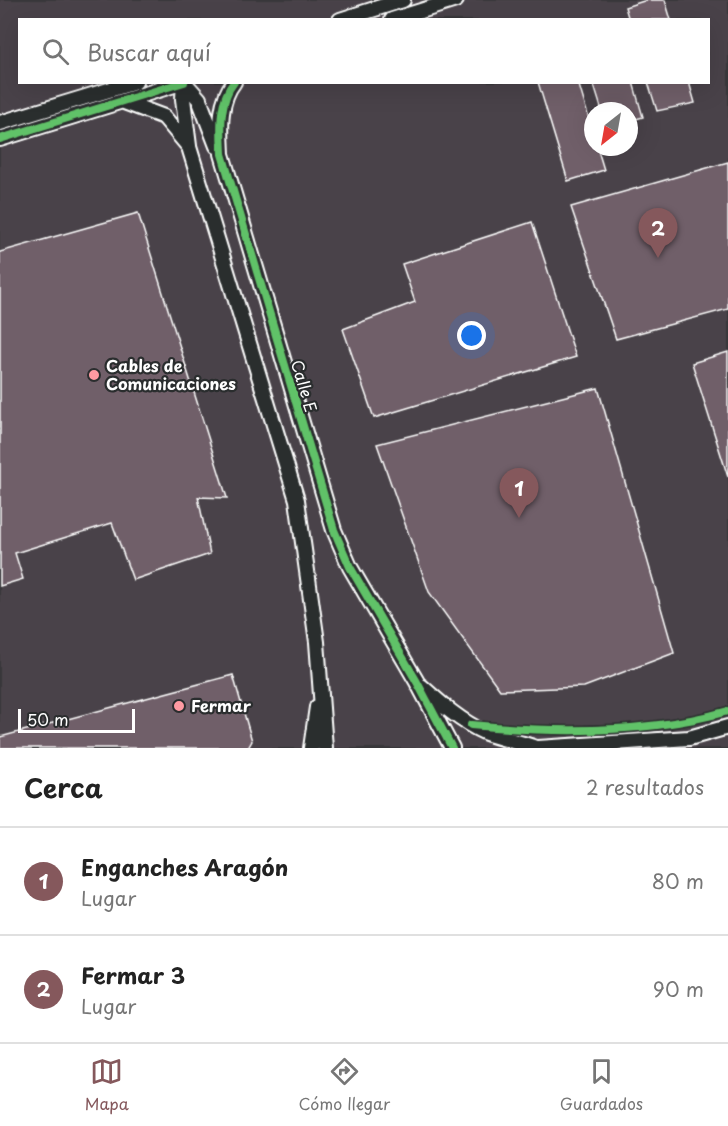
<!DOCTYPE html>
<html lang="es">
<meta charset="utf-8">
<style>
body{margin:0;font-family:"Playpen Sans",sans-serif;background:#f2f2f2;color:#222}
.compass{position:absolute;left:584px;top:102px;width:54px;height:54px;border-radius:50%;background:#fff;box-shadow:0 6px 24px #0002;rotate:211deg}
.scale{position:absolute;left:18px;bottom:15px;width:117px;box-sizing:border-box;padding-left:6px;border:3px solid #fff;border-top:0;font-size:16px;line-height:21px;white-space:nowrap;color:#fff;-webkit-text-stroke:4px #2a2d2e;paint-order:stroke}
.you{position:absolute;left:472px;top:336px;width:21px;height:21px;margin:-15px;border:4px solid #fff;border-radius:50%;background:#1a73e8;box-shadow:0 0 0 9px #1a73e833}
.badge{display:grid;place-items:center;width:39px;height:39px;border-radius:50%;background:#85585c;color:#fff;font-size:20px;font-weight:700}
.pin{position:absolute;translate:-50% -50px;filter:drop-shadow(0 2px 3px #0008)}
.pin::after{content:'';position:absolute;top:32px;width:21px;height:18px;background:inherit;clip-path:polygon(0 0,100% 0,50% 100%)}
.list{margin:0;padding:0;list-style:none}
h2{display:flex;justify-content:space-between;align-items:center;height:78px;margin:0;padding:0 24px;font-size:26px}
h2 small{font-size:20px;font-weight:400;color:#767676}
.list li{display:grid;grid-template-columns:39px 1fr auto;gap:18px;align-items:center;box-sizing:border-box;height:108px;padding:0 24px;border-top:2px solid #e0e0e0}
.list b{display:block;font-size:22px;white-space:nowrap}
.list p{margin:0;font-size:20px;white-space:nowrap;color:#767676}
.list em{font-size:20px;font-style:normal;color:#767676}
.icon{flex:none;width:33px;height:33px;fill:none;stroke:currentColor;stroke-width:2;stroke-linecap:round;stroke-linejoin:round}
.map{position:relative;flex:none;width:728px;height:748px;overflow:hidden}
.search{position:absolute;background:#fff;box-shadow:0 6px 24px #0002;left:18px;right:18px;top:18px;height:66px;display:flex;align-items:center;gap:15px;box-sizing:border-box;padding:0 21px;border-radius:0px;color:#767676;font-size:22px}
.sheet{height:294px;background:#fff}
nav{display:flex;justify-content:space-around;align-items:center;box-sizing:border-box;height:84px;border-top:2px solid #e0e0e0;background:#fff;font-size:16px;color:#767676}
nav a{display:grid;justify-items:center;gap:3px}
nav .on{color:#85585c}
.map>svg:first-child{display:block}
.built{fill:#494348;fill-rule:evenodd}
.building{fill:#705f69;stroke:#fff;stroke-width:1.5}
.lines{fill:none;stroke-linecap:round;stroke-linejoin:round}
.minor-casing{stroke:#fff;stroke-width:18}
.minor{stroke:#2a2d2e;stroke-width:14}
.cycleway-casing{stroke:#2a2d2e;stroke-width:11}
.cycleway{stroke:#61c268;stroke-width:8}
.poi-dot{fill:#ff9aa2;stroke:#2a2d2e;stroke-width:2}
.labels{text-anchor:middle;stroke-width:4.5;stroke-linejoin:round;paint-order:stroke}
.poi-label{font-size:16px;font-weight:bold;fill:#fff;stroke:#2a2d2e;text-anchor:start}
.street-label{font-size:16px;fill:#fff;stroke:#2a2d2e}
</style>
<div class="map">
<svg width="728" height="748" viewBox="0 0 728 748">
<rect width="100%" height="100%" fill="#38373a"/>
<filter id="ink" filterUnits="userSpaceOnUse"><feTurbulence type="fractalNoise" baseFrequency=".0167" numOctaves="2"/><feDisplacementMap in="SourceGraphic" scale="12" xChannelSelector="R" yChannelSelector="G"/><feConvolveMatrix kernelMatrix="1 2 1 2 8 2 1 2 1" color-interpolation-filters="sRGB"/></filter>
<g filter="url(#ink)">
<path class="built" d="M0,0H728V748H0ZM20,20H708V82H20ZM593,111H629V147H593Z"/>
<path class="building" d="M647,0H665L671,20H629L625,7Z
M538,82H578L593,132V147H597L604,170L568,181Z
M593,82H633L643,117L629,121V111H602Z
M648,82H689L695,103L657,111Z
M728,162V309L616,339L571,207Z
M138,213L227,498L198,497L210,554L133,580L112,523L15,553L23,579L0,586V252Z
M532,222L576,357L374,418L343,329L415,302L402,264Z
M728,352V477L692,363Z
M598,388L674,653L584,687L500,690L429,592L377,444Z
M233,675L252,741L248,748H0V737Z"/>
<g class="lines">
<g class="minor-casing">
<path id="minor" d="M340,20L403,0
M392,20L456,0
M184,82L199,99L217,146
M184,82L183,99L189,146
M234,82C218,102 221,130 222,154L334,530L350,567L417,682L452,748
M124,102L164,117L189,147L297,500L317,642L325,748
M0,123L135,82
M0,139L184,82
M421,686C441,704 461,722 486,733C502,739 519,742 536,748
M311,748L317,707
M538,748L689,738L728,727"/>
</g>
<use href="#minor" class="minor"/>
<g class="cycleway-casing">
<path id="cycleway" d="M234,82C218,102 221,130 222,154L334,530L350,567L417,682L452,748
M0,139L184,82
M471,725C554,733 648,734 728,711"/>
</g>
<use href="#cycleway" class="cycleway"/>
</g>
</g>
<g class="poi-dot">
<circle cx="94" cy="375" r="6"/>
<circle cx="179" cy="706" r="6"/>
</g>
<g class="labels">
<g class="poi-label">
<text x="106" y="372">Cables de<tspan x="106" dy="18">Comunicaciones</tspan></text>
<text x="191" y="712">Fermar</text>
</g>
<g class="street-label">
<text transform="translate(304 386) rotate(74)" y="6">Calle E</text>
</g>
</g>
</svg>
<svg class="compass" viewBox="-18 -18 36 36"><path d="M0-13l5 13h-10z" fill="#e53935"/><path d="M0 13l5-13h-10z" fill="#767676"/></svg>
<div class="scale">50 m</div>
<div class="you"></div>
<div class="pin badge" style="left:519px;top:518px">1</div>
<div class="pin badge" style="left:658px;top:258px">2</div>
<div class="search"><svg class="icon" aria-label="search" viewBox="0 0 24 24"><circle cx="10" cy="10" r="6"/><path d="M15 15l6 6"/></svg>Buscar aquí</div>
</div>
<section class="sheet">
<h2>Cerca<small>2 resultados</small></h2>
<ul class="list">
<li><span class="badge">1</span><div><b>Enganches Aragón</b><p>Lugar</p></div><em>80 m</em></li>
<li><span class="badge">2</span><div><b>Fermar 3</b><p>Lugar</p></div><em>90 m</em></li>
</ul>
</section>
<nav>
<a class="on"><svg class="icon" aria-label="map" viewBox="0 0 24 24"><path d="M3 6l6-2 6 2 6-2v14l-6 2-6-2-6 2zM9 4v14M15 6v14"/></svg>Mapa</a>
<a><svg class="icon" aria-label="directions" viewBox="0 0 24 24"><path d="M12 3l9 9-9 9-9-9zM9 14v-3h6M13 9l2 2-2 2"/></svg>Cómo llegar</a>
<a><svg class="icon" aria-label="saved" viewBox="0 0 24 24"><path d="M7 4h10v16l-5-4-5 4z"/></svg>Guardados</a>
</nav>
